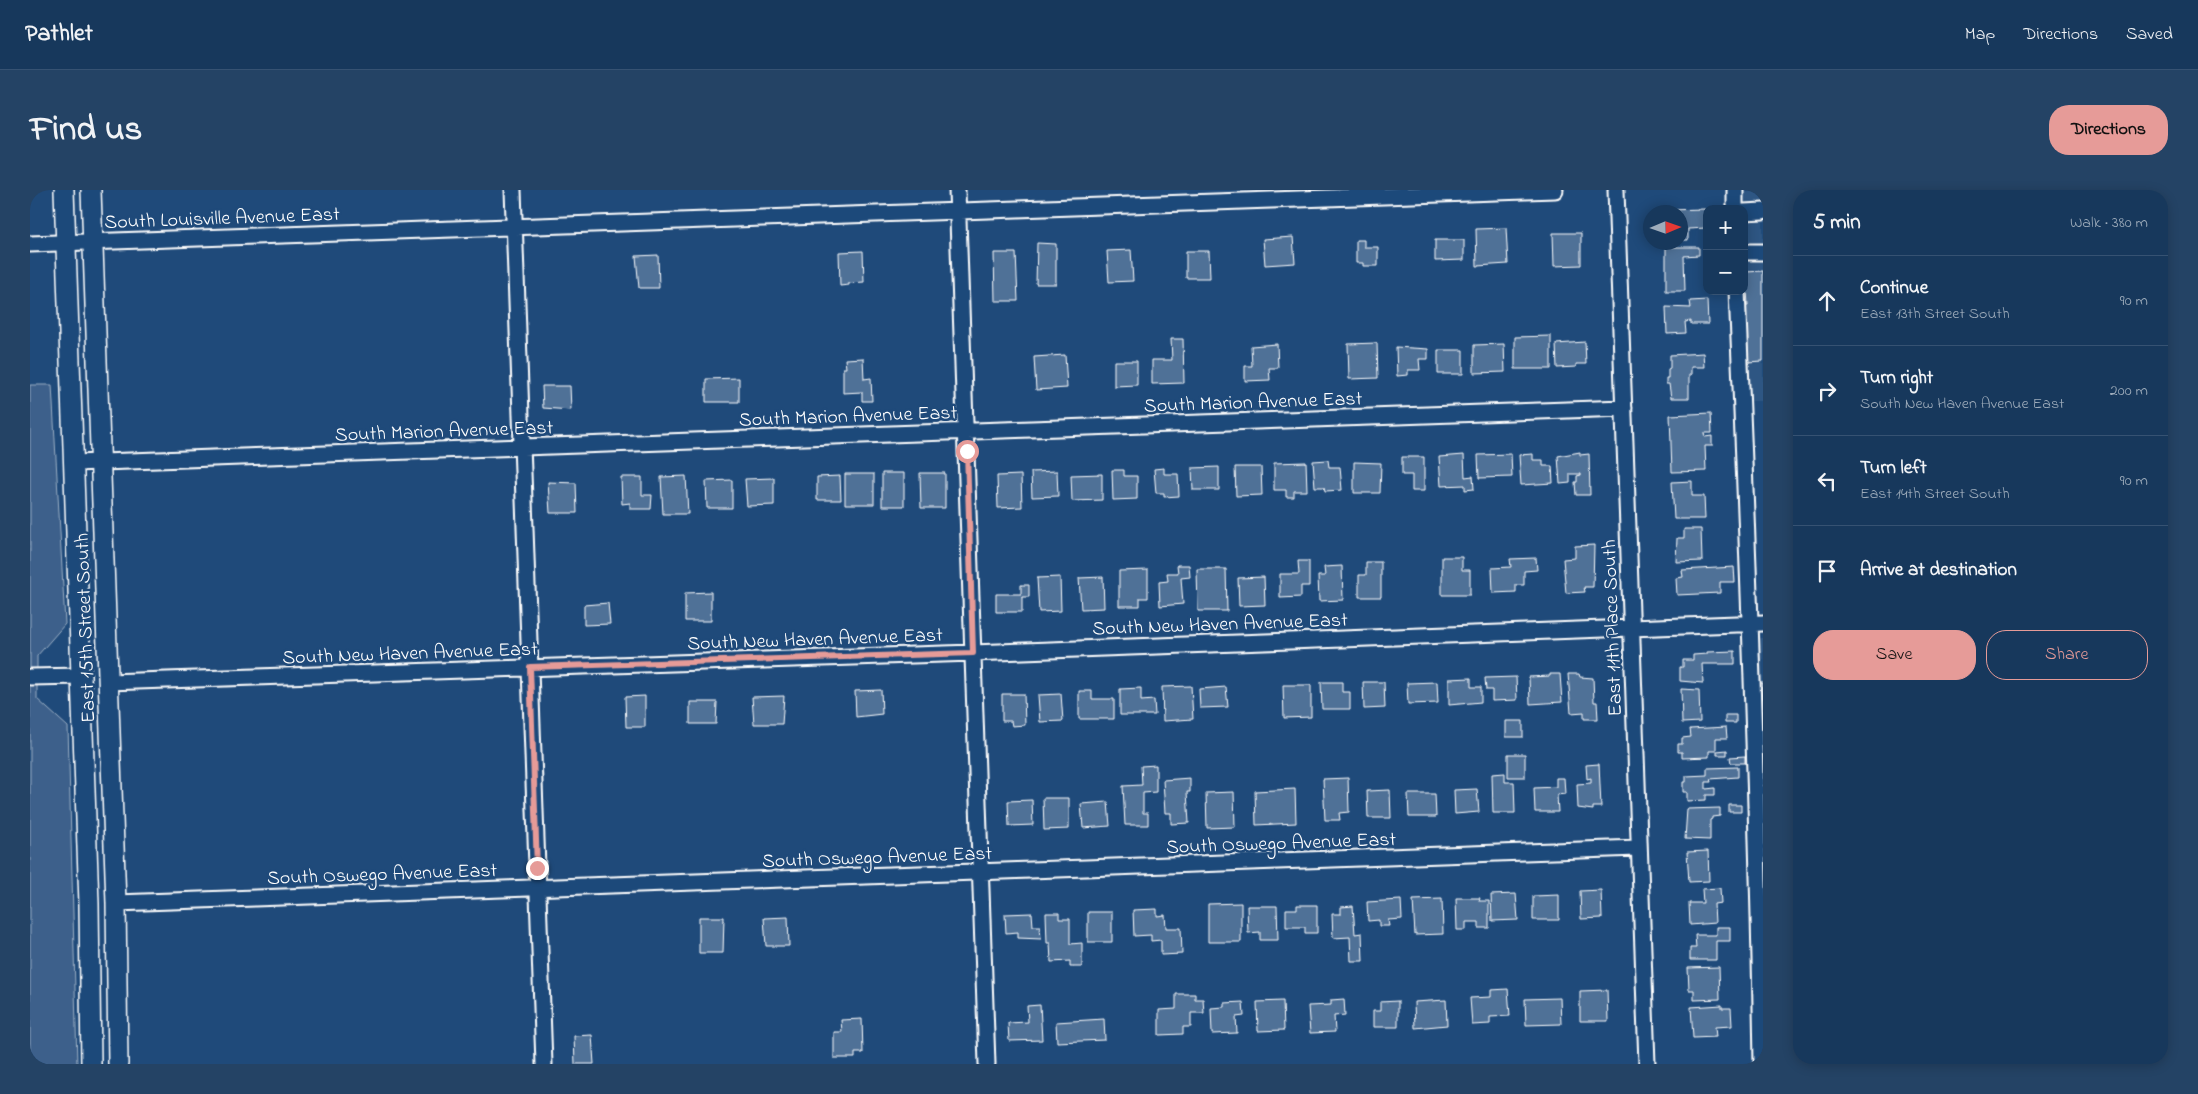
<!DOCTYPE html>
<meta charset="utf-8">
<style>
body{margin:0;font-family:"Indie Flower",sans-serif;background:#244365;color:#f1f3f6}
.controls{position:absolute;right:15px;top:15px;display:grid;overflow:hidden;border-radius:10px;box-shadow:0 2px 12px #0003}
.controls button{width:45px;height:45px;display:grid;place-items:center;padding:0;border:0;border-bottom:1px solid #365272;background:#17385c;color:#f1f3f6;font:25px sans-serif}
.compass{position:absolute;left:1613px;top:15px;width:45px;height:45px;border-radius:50%;background:#17385c;box-shadow:0 2px 12px #0003;rotate:88deg}
.stop{position:absolute;width:15px;height:15px;margin:-11px;border:4px solid #e69b98;border-radius:50%;background:#fff}
.stop.end{background:#e69b98;border-color:#fff;box-shadow:0 1px 5px #0008}
.list{margin:0;padding:0;list-style:none}
h2{display:flex;justify-content:space-between;align-items:center;height:65px;margin:0;padding:0 20px;font-size:21px}
h2 small{font-size:16px;font-weight:400;color:#9eacbb}
.list li{display:grid;grid-template-columns:32px 1fr auto;gap:15px;align-items:center;box-sizing:border-box;height:90px;padding:0 20px;border-top:1px solid #365272}
.list b{display:block;font-size:19px;white-space:nowrap}
.list p{margin:0;font-size:16px;white-space:nowrap;color:#9eacbb}
.list em{font-size:16px;font-style:normal;color:#9eacbb}
.actions{display:flex;gap:10px;padding:15px 20px}
.actions a{flex:1;padding:11px 0;border:1px solid #e69b98;border-radius:20px;text-align:center;font-size:18px;color:#e69b98}
.actions .main{background:#e69b98;color:#111}
.icon{flex:none;width:28px;height:28px;fill:none;stroke:currentColor;stroke-width:2;stroke-linecap:round;stroke-linejoin:round}
.map{position:relative;flex:none;width:1733px;height:874px;overflow:hidden;border-radius:20px}
header{display:flex;align-items:center;gap:30px;box-sizing:border-box;height:70px;padding:0 25px;background:#17385c;border-bottom:1px solid #365272}
header strong{font-size:24px}
nav{display:flex;gap:28px;margin-inline-start:auto;font-size:18px}
.intro{display:flex;align-items:center;justify-content:space-between;box-sizing:border-box;height:120px;padding:0 30px}
h1{margin:0;font-size:35px}
.button{padding:12px 22px;border-radius:20px;background:#e69b98;color:#111;font-size:18px;font-weight:700}
main{display:flex;gap:30px;padding:0 30px}
aside{flex:1;background:#17385c;border-radius:20px;box-shadow:0 2px 12px #0003}
.map>svg:first-child{display:block}
.built{fill:#2e5683}
.green{fill:#3c618b;stroke:#9eb0c5}
.building{fill:#507197;stroke:#fff}
.lines{fill:none;stroke-linecap:round;stroke-linejoin:round}
.minor-casing{stroke:#fff;stroke-width:19}
.major-casing{stroke:#fff;stroke-width:22}
.minor{stroke:#1f4a7a;stroke-width:15}
.major{stroke:#1f4a7a;stroke-width:19}
.route{stroke:#e69b98;stroke-width:6}
.labels{text-anchor:middle;stroke-width:5;stroke-linejoin:round;paint-order:stroke}
.street-label{font-size:20px;fill:#fff;stroke:#1f4a7a}
</style>
<header>
<strong>Pathlet</strong>
<nav><a>Map</a><a>Directions</a><a>Saved</a></nav>
</header>
<div class="intro"><h1>Find us</h1><a class="button">Directions</a></div>
<main>
<div class="map">
<svg width="1733" height="874" viewBox="0 0 1733 874">
<rect width="100%" height="100%" fill="#1f4a7a"/>
<filter id="ink" filterUnits="userSpaceOnUse"><feTurbulence type="fractalNoise" baseFrequency=".02" numOctaves="2"/><feDisplacementMap in="SourceGraphic" scale="10" xChannelSelector="R" yChannelSelector="G"/><feConvolveMatrix kernelMatrix="1 2 1 2 8 2 1 2 1" color-interpolation-filters="sRGB"/></filter>
<g filter="url(#ink)">
<path class="built" d="M1733,1V211H1716L1714,19H1712L1711,2Z
M1724,448H1733V667Z"/>
<path class="green" d="M0,195H22L35,434L7,466V509L38,537L47,874H0Z"/>
<path class="building" d="M1675,19L1676,38L1658,39V50H1650V22H1637L1636,20Z
M1476,38L1478,74L1447,76L1446,39Z
M1523,43H1551V75L1524,76Z
M1263,47L1265,73L1235,75L1233,49Z
M1326,50H1334V57H1348V76H1333V73H1326Z
M1405,50H1434V70L1405,71Z
M1007,53L1026,54V94H1006Z
M1636,57H1669V65L1654,66L1655,101H1636Z
M1101,60L1103,91L1079,92L1077,61Z
M833,61L834,92L819,93V95L810,96L809,62Z
M1156,61H1179L1180,88H1156Z
M964,63H986L988,111H965Z
M628,65L629,98H609L606,66Z
M1733,81V171L1717,172L1715,116H1718L1716,82Z
M1677,110L1678,134H1661V131L1655,132L1656,143L1637,144L1636,117L1661,118L1660,111Z
M1521,146V179H1485V147Z
M1141,149H1153L1154,193L1122,194V170H1142Z
M1555,152L1556,174H1546V177L1527,178L1526,154Z
M1347,153L1348,188L1319,189L1318,154Z
M1247,154L1248,178H1239L1240,190L1215,191V176H1222L1221,156Z
M1474,154L1475,182L1444,183V155Z
M1366,157L1398,159V169H1389L1390,180H1378V185L1367,186Z
M1408,160H1433V184H1408Z
M1673,163L1674,177H1661V185H1659V208H1641L1639,194H1636V188H1638V179L1640,178V165Z
M1035,165L1037,198L1006,200L1004,167Z
M833,168L834,189L841,188L842,211H832V202L813,203V178H816L815,169Z
M1084,171H1107V195L1084,196Z
M709,188V212H676V189Z
M512,196H540L541,220L513,218Z
M1681,223L1682,243H1674L1675,247L1682,246V256H1675L1676,281L1642,282L1640,225Z
M1550,262V265L1559,264L1560,305H1546L1545,292H1547V286L1551,285V284H1540V293L1530,294L1528,266Z
M1481,264L1482,287L1449,288L1448,265Z
M1503,264V270H1513V276H1522L1523,293L1491,295L1489,265Z
M1434,265L1435,287L1443,286L1444,299L1435,300V295L1411,296L1409,267Z
M1372,267H1394V301H1382V285H1372Z
M1298,270L1299,277H1310L1312,300L1295,301L1294,297H1285L1283,271Z
M1276,272L1277,301H1264V307H1256V300H1244V273Z
M1324,272L1351,273L1350,303H1324Z
M1189,277V300H1163L1162,278Z
M1205,277H1231L1232,305L1206,306Z
M1134,278V284H1148L1149,306L1134,307V303H1126L1124,279Z
M1082,280H1094V286H1107V309L1083,310Z
M1027,281L1028,306L1002,307L1001,282Z
M852,283H874V316H852Z
M890,283H915V318H891Z
M815,284H844V314H815Z
M1072,284V310L1042,311L1041,285Z
M991,285L992,317L968,318L967,286Z
M656,286L658,324H633L631,287Z
M810,286L811,310H787V287Z
M591,287H612V305H622L621,319H600V313L592,314Z
M744,288V315L717,316L715,289Z
M702,290V318H677L676,291Z
M1662,291V306H1674L1675,329H1644L1642,292Z
M518,292L546,293L547,323H520Z
M1654,339H1671L1672,371L1646,372L1647,348H1654Z
M1564,355L1563,397H1554L1555,402L1536,403L1533,369L1545,368V356Z
M1412,367H1432V380H1440V405H1412Z
M1506,368L1507,380L1494,381V395H1486V402L1463,403L1462,378L1481,377L1480,369Z
M1268,371H1279V396H1271V407L1250,408V384H1269Z
M1336,372H1351V407H1329V385H1336Z
M1147,375H1159L1160,387L1151,388L1153,414L1130,416L1129,392L1138,391L1137,383H1148Z
M1312,376L1313,410L1289,411L1288,386H1295L1294,377Z
M1704,377L1705,392H1690V403L1647,405L1646,388L1653,387L1652,380Z
M1167,379H1196L1197,421H1168Z
M1118,380V408H1110V416H1089V381Z
M1030,387L1031,421L1009,422L1007,388Z
M1073,387L1074,418L1051,419L1049,388Z
M1234,387L1235,415L1209,416L1208,388Z
M991,395H999V407H992V422H966V404H991Z
M681,402V431H655V403Z
M578,413L580,434L554,435V415Z
M1705,461V474H1672L1673,493L1650,491V477H1653V470H1663V465L1677,464V462Z
M1520,484H1530L1532,512L1500,514L1499,487L1520,486Z
M1538,484H1549L1550,487L1563,488L1564,512H1567L1568,529H1554V522L1541,523Z
M1486,487L1487,510L1462,511V500H1456L1455,488Z
M1441,488V497H1451V512L1419,515V489Z
M1291,492H1312V502H1320V519H1292Z
M1333,492H1354L1355,518L1334,519Z
M1407,492L1408,513L1378,514L1377,493Z
M1728,493H1733V534H1729Z
M1253,495H1281V527L1254,528Z
M1161,496L1163,529L1133,531L1132,497Z
M1196,497L1198,517L1170,518L1169,499Z
M1111,498V511L1124,510L1125,525H1090V499Z
M1651,499L1669,500L1670,532L1652,533Z
M851,500L852,524L826,527L825,501Z
M1049,501H1062V509H1084V529H1049Z
M972,504H994L995,535L982,536L981,531H972Z
M1031,504L1033,531L1010,532L1008,505Z
M615,506V537H596L595,507Z
M754,506L752,534H724L722,507Z
M660,512H687L686,534H660Z
M1695,525H1706V533H1695Z
M1476,531H1493V547H1476Z
M1696,537L1697,548H1686V561H1679V567L1652,568V562H1648V554H1652V548L1661,547L1660,539Z
M1697,560V565H1687V561Z
M1478,564H1495V587H1478Z
M1715,566V573H1701L1700,567Z
M1569,574L1571,617H1563V620L1548,618L1547,594L1561,593V588L1557,589L1556,575Z
M1126,575V602L1113,603V623H1118V635H1095L1093,596L1112,595L1111,576Z
M1708,577V587L1680,589L1681,592H1676V599L1685,598V605H1676V610L1657,611V602H1653V592H1656V586L1677,585V578Z
M1475,583V592H1484L1485,623H1463L1462,584Z
M1160,588V602H1157L1159,633L1141,634V623H1135L1133,590Z
M1318,588L1319,622L1309,623L1310,630H1295L1293,589Z
M1526,588H1534L1535,604L1527,605L1528,622H1505L1504,598L1526,597Z
M1265,599L1266,633L1226,635L1225,601Z
M1447,599L1449,622L1425,624L1424,600Z
M1360,600L1361,628H1338L1337,601Z
M1204,602L1205,637L1177,638L1176,603Z
M1378,604H1405L1406,627H1379Z
M1013,608H1039V639L1014,640Z
M1002,610L1003,635L979,636L978,611Z
M1078,612L1080,636L1053,638L1051,614Z
M1699,615H1711V622H1699Z
M1690,618V626L1682,627V629L1680,630V650L1655,649L1657,619Z
M1678,661L1679,691L1659,692L1657,662Z
M1690,698L1691,713L1684,714L1685,733L1660,735L1659,713H1673L1672,699Z
M1571,700L1572,728L1551,729L1550,701Z
M1486,704L1488,730L1462,731L1461,705Z
M1529,705V730H1503V706Z
M1426,708H1450L1449,711H1459V738H1449V732H1436V740H1427Z
M1412,709L1413,744L1385,745L1383,710Z
M1371,710L1372,729L1358,730L1359,736H1349V730L1338,731L1337,712Z
M1211,713V752H1178V714Z
M1267,715H1287V743H1275V737H1256V719H1267Z
M1217,716H1247L1248,750H1230V742L1218,743Z
M1323,716L1325,744L1332,743L1333,771H1321L1320,747L1303,748L1302,724H1311V717Z
M1127,719V726L1135,725L1136,738H1151L1152,764L1131,765V750L1121,751V745L1104,746L1103,720Z
M1058,722H1082V752H1058Z
M1002,723L1003,736H1010L1011,749L988,748V742L976,743L975,724Z
M1016,723H1029V729H1040V754L1052,753V777H1040V771L1021,772L1020,753H1017Z
M669,727H694L693,763H669Z
M758,727L759,756H736L734,728Z
M1686,737H1700V751H1686V770H1660V758H1666L1665,745H1686Z
M1689,777L1690,809L1664,810V800H1659L1658,778Z
M1478,799L1480,826L1460,827V834L1442,835L1440,808L1461,807V800Z
M1577,800L1578,831H1550V801Z
M1146,804H1165V809H1173L1174,823H1161V837H1153V844L1129,845V820L1146,819Z
M1530,808L1531,834L1496,835L1495,809Z
M1314,809L1315,825L1304,826L1305,842L1280,843L1278,816L1301,815V810Z
M1416,810L1417,835L1385,838L1384,812Z
M1253,811L1254,840L1228,841L1227,812Z
M1368,811V837H1343V821H1350V812Z
M1213,812L1214,826L1206,827L1207,843L1182,844L1181,818L1194,817V813Z
M1010,815L1012,850L979,851L978,833L998,832L997,816Z
M1692,815V818H1701L1702,836L1685,837L1686,847L1663,848L1661,817Z
M832,829L833,863H825V868H804V842H812L811,830Z
M1074,829L1075,850L1027,852L1026,832Z
M562,845L564,874H545L544,846Z"/>
<g class="lines">
<g class="minor-casing">
<path id="minor" d="M483,0L514,874
M927,0L957,874
M1586,0L1617,874
M1705,19V0
M1714,22L1733,21
M0,54L1525,0
M1714,62H1733
M1707,101C1718,359 1728,616 1732,874
M44,273L1594,218
M0,487L52,486
M78,492L943,463L1733,433
M86,713L1608,658"/>
</g>
<g class="major-casing">
<path id="major" d="M34,0L59,714L61,874
M61,0L86,713L88,874"/>
</g>
<use href="#minor" class="minor"/>
<use href="#major" class="major"/>
</g>
</g>
<g class="lines" filter="url(#ink)">
<path class="route" d="M507,678L500,477L943,463L937,261"/>
</g>
<g class="labels">
<g class="street-label">
<text transform="translate(192 27) rotate(-2)" y="7">South Louisville Avenue East</text>
<text transform="translate(1223 211) rotate(-2)" y="7">South Marion Avenue East</text>
<text transform="translate(818 225) rotate(-2)" y="7">South Marion Avenue East</text>
<text transform="translate(414 240) rotate(-2)" y="7">South Marion Avenue East</text>
<text transform="translate(1190 433) rotate(-2)" y="7">South New Haven Avenue East</text>
<text transform="translate(54 438) rotate(-92)" y="7">East 15th Street South</text>
<text transform="translate(1581 438) rotate(-92)" y="7">East 11th Place South</text>
<text transform="translate(785 448) rotate(-2)" y="7">South New Haven Avenue East</text>
<text transform="translate(380 462) rotate(-2)" y="7">South New Haven Avenue East</text>
<text transform="translate(1251 652) rotate(-2)" y="7">South Oswego Avenue East</text>
<text transform="translate(847 666) rotate(-2)" y="7">South Oswego Avenue East</text>
<text transform="translate(352 683) rotate(-2)" y="7">South Oswego Avenue East</text>
</g>
</g>
</svg>
<div class="controls">
<button>+</button>
<button>−</button>
</div>
<svg class="compass" viewBox="-18 -18 36 36"><path d="M0-13l5 13h-10z" fill="#e53935"/><path d="M0 13l5-13h-10z" fill="#9eacbb"/></svg>
<div class="stop" style="left:937px;top:261px"></div>
<div class="stop end" style="left:507px;top:678px"></div>
</div>
<aside>
<h2>5 min<small>Walk · 380 m</small></h2>
<ul class="list">
<li><svg class="icon" aria-label="ahead" viewBox="0 0 24 24"><path d="M12 20V5M6 11l6-6 6 6"/></svg><div><b>Continue</b><p>East 13th Street South</p></div><em>90 m</em></li>
<li><svg class="icon" aria-label="right" viewBox="0 0 24 24"><path d="M7 20v-9h11M14 6l5 5-5 5"/></svg><div><b>Turn right</b><p>South New Haven Avenue East</p></div><em>200 m</em></li>
<li><svg class="icon" aria-label="left" viewBox="0 0 24 24"><path d="M17 20v-9H6M10 6l-5 5 5 5"/></svg><div><b>Turn left</b><p>East 14th Street South</p></div><em>90 m</em></li>
<li><svg class="icon" aria-label="arrive" viewBox="0 0 24 24"><path d="M6 21V4h12l-3 4 3 4H6"/></svg><div><b>Arrive at destination</b></div></li>
</ul>
<div class="actions"><a class="main">Save</a><a>Share</a></div>
</aside>
</main>
